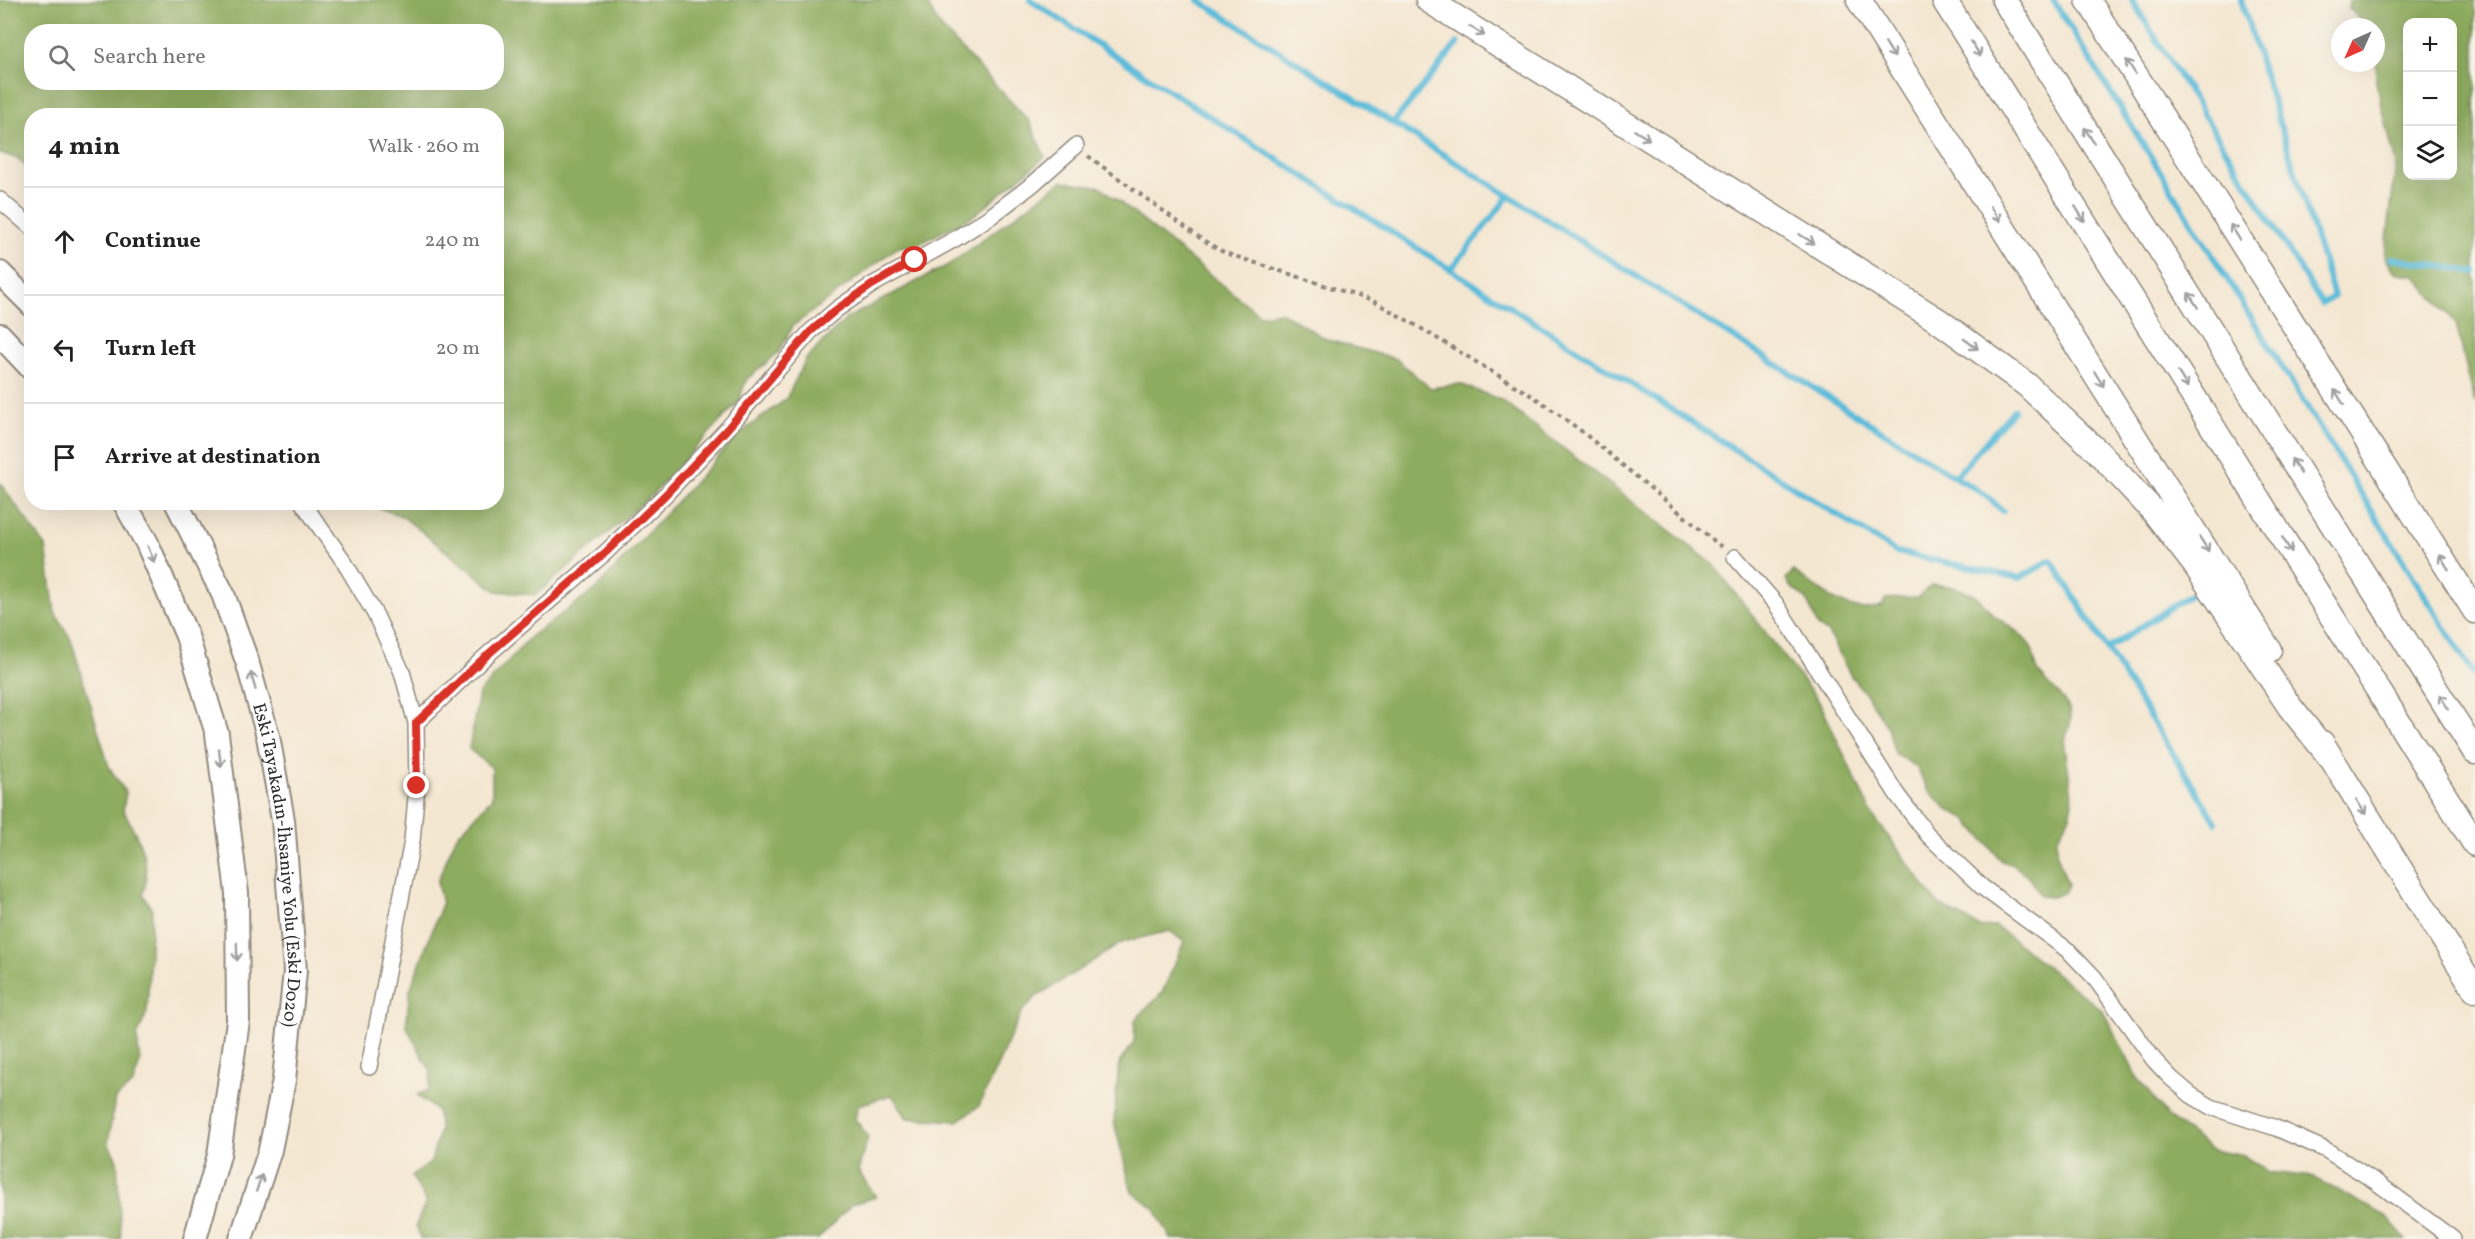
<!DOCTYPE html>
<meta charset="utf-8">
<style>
body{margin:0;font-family:Vollkorn,serif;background:#f2f2f2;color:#222}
.controls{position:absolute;right:18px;top:18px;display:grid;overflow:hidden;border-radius:12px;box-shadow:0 6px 24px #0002}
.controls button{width:54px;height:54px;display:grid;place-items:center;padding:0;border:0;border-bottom:2px solid #e0e0e0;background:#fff;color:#222;font:30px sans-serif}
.compass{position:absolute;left:2331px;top:18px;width:54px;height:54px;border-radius:50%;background:#fff;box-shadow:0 6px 24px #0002;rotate:225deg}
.stop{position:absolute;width:18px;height:18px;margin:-14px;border:4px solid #d93025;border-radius:50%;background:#fff}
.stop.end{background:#d93025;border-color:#fff;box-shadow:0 2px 6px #0008}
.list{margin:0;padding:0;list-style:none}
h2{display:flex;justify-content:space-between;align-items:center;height:78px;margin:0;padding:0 24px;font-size:26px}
h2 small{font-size:20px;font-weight:400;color:#767676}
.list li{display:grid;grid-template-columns:39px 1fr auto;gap:18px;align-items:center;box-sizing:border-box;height:108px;padding:0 24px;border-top:2px solid #e0e0e0}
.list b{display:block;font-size:22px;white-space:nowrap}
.list em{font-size:20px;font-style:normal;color:#767676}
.icon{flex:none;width:33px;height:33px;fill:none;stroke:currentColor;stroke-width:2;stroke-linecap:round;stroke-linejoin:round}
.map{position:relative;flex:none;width:2475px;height:1239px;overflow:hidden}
.search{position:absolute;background:#fff;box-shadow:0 6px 24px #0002;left:24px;top:24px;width:480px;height:66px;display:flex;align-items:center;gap:15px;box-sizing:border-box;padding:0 21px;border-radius:24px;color:#767676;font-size:22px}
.panel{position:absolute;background:#fff;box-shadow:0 6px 24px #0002;left:24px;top:108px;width:480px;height:402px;border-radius:24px}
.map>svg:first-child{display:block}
.forest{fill:#8eac5f;stroke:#5c6c45;stroke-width:1.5;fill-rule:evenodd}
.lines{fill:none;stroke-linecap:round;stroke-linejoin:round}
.stream{stroke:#5cbcda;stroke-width:6}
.minor-casing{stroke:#90897e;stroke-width:18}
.primary-casing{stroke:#90897e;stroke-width:26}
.trunk-casing{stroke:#90897e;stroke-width:27}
.path{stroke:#90897e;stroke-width:4;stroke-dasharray:4.5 4.5;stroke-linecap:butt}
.minor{stroke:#fff;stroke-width:15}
.primary{stroke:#fff;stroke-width:22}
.trunk{stroke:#fff;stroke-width:24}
.oneway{stroke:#a0a0a0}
.route{stroke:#d93025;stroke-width:8}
.labels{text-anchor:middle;stroke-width:5;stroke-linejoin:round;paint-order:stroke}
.street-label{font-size:18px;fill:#2b2b2b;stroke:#f7f3e8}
</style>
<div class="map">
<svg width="2475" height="1239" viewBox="0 0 2475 1239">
<rect width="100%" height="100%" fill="#f7f3e8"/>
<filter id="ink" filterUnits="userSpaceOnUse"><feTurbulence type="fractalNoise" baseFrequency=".0167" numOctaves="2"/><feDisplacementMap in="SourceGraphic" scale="12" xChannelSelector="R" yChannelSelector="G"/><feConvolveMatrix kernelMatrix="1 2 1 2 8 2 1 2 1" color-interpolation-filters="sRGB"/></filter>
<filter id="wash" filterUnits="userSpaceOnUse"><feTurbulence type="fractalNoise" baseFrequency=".008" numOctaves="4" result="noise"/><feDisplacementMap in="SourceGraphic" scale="24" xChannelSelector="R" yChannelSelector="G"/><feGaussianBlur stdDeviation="1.35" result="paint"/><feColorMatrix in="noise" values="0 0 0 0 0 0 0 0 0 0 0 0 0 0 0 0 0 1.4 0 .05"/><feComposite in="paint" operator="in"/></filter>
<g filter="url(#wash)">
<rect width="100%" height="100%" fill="#f4e7d1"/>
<path class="forest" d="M0,0H925L939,25L1030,122L1045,157L973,216L917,245L898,247L793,326L778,353L746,380L739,401L652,495L536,595L496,591L402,516L365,503L496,502V116H32L31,173L19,159L0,153ZM32,32H496V82H32Z
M2349,0H2475V403L2456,324L2415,276L2395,272L2385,256L2396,164L2376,82V27H2366L2348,7ZM2408,22H2452V176H2408Z
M1062,181L1101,187L1260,315L1281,312L1328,340L1396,359L1430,388L1460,384L1501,400L1713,564L1820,703L1871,813L1938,904L1982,928L1996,926L2103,1011L2137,1077L2167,1116L2212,1150L2244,1156L2269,1172L2313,1177L2387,1217L2406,1239H1171L1154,1208L1132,1192L1114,1122L1119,1063L1134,1042L1135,1020L1162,993L1184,942L1170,931L1123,942L1037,996L1022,1011L979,1106L958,1121L907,1118L892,1095L858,1105L855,1119L868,1137L858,1171L876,1197L852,1204L818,1239H421L416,1225L426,1202L412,1176L431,1162L440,1129L437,1111L417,1095L429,1090L431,1072L406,1026L410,990L442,904L437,882L456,837L492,798V768L469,749L479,693L531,636L595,590L739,434L786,399L806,359L847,318L950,264Z
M0,483L46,547L55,613L71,639L109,767L126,793L123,810C137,834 153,865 143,894L152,910L147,1012L137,1037L140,1062L133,1084L115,1099L108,1143L117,1160L121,1239H0Z
M1793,571C1818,587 1850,620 1883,605L1885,599L1918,597L1931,585C1944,584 1964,589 1976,596C1983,601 1988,611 1995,616C2008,626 2022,633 2031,647C2035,654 2034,666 2039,673C2056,695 2084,707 2064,739L2073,803L2070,816L2057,839V855L2068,885L2064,893L2052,897L2041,896L2027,875L2013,865L2002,861L1966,819L1946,808L1927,789L1917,768L1895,753L1888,728L1866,694L1851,676L1828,633L1818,626L1807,600L1790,586L1786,579Z"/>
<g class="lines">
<path class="stream" d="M1030,0L1168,90L1896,552L2020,578L2051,560L2216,822
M1198,0L1955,477
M2053,0L2475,676
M2132,0L2322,304L2334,296L2241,0
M1394,122L1458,43
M2391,258L2475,272
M1452,268L1508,197
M2003,511L1984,494L1955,477L2014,410
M2107,649L2190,595"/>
</g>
</g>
<g filter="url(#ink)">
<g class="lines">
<g class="minor-casing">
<path id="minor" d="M0,200L32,228
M302,502L343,560L375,614L402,672L416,723L417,786L412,841L369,1067
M1735,557L1776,604L1898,796L1928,835L1982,887L2069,951L2094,977L2154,1060L2171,1078L2191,1095L2211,1107L2276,1128L2326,1150L2376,1182L2453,1239
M416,723L485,657L606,552L665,495L727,429L810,332L837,309L872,285L955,239L991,216L1033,184L1076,146"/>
</g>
<g class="primary-casing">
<g id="primary">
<path d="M0,273L32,305"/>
<path d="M0,335L32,369"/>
<path d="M124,502L147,543L187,636L217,734L237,893L238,1021L219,1155L195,1239"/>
<path id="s1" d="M176,502L223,594L247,661L268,736L283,820L295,971L284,1080L270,1150L241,1239"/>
</g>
</g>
<g class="trunk-casing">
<path id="trunk" d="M1428,0L1939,321L2027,385L2098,452L2154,512L2195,565L2290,707L2330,757
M1859,0L2269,650
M1944,0L2475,844
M2004,0L2475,752
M2088,0L2475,611
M2322,743L2475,990"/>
</g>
<path class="path" d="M1088,156L1203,240L1225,253L1373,301L1412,323L1537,399L1580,430L1724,549"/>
<use href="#minor" class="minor"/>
<use href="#primary" class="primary"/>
<use href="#trunk" class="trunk"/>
</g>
<defs><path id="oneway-shaft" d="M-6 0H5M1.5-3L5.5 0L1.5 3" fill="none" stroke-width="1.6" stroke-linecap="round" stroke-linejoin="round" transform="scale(1.5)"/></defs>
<g class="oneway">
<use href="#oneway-shaft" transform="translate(1477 31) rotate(32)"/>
<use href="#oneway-shaft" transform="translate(1976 49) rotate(58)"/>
<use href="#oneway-shaft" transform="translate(1890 50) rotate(58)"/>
<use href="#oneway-shaft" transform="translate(2131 67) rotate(-123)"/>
<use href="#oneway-shaft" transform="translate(1642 135) rotate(32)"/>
<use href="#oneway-shaft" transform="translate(2089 135) rotate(-122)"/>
<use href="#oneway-shaft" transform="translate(1995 214) rotate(58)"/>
<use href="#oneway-shaft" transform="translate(2080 214) rotate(58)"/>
<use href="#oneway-shaft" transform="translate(2235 232) rotate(-122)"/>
<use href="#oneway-shaft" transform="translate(1807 239) rotate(32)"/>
<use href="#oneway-shaft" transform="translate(2193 300) rotate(-122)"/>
<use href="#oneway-shaft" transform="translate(1971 344) rotate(36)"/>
<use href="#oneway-shaft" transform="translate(2099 379) rotate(58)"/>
<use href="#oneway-shaft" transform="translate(2183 380) rotate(58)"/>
<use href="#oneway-shaft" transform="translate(2339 397) rotate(-122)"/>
<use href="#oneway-shaft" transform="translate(2296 466) rotate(-122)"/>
<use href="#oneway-shaft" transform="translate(2204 544) rotate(58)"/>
<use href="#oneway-shaft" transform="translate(2287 545) rotate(58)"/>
<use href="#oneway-shaft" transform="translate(151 554) rotate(67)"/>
<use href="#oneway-shaft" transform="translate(2444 562) rotate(-122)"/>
<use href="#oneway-shaft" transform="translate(253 681) rotate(-106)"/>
<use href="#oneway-shaft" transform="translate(2444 702) rotate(-122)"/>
<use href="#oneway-shaft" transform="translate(220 758) rotate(83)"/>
<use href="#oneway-shaft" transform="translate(2361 807) rotate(58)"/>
<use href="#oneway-shaft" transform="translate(237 952) rotate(89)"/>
<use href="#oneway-shaft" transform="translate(259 1183) rotate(-72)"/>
</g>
</g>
<g class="lines" filter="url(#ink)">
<path class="route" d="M417,786L416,723L485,657L606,552L665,495L727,429L810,332L837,309L872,285L915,260"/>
</g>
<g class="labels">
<g class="street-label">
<text dy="6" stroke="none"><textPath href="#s1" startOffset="382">Eski Tayakadın-İhsaniye Yolu (Eski D020)</textPath></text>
</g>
</g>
</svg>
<div class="controls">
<button>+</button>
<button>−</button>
<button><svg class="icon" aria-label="layers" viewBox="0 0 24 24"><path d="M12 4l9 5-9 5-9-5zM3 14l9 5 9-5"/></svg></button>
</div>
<svg class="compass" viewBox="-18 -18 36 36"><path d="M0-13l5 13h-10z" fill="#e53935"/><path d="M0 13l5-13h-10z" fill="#767676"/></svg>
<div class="stop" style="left:915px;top:260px"></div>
<div class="stop end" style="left:417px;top:786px"></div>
<div class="search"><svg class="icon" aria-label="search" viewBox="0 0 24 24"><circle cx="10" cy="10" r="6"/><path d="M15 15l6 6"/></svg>Search here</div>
<section class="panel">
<h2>4 min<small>Walk · 260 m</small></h2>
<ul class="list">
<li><svg class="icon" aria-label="ahead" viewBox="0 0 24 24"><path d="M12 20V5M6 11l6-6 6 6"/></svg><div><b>Continue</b></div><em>240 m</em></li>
<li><svg class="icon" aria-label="left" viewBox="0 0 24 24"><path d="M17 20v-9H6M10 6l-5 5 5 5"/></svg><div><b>Turn left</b></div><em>20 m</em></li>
<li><svg class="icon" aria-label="arrive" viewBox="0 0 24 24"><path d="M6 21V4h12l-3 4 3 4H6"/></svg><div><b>Arrive at destination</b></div></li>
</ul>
</section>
</div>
